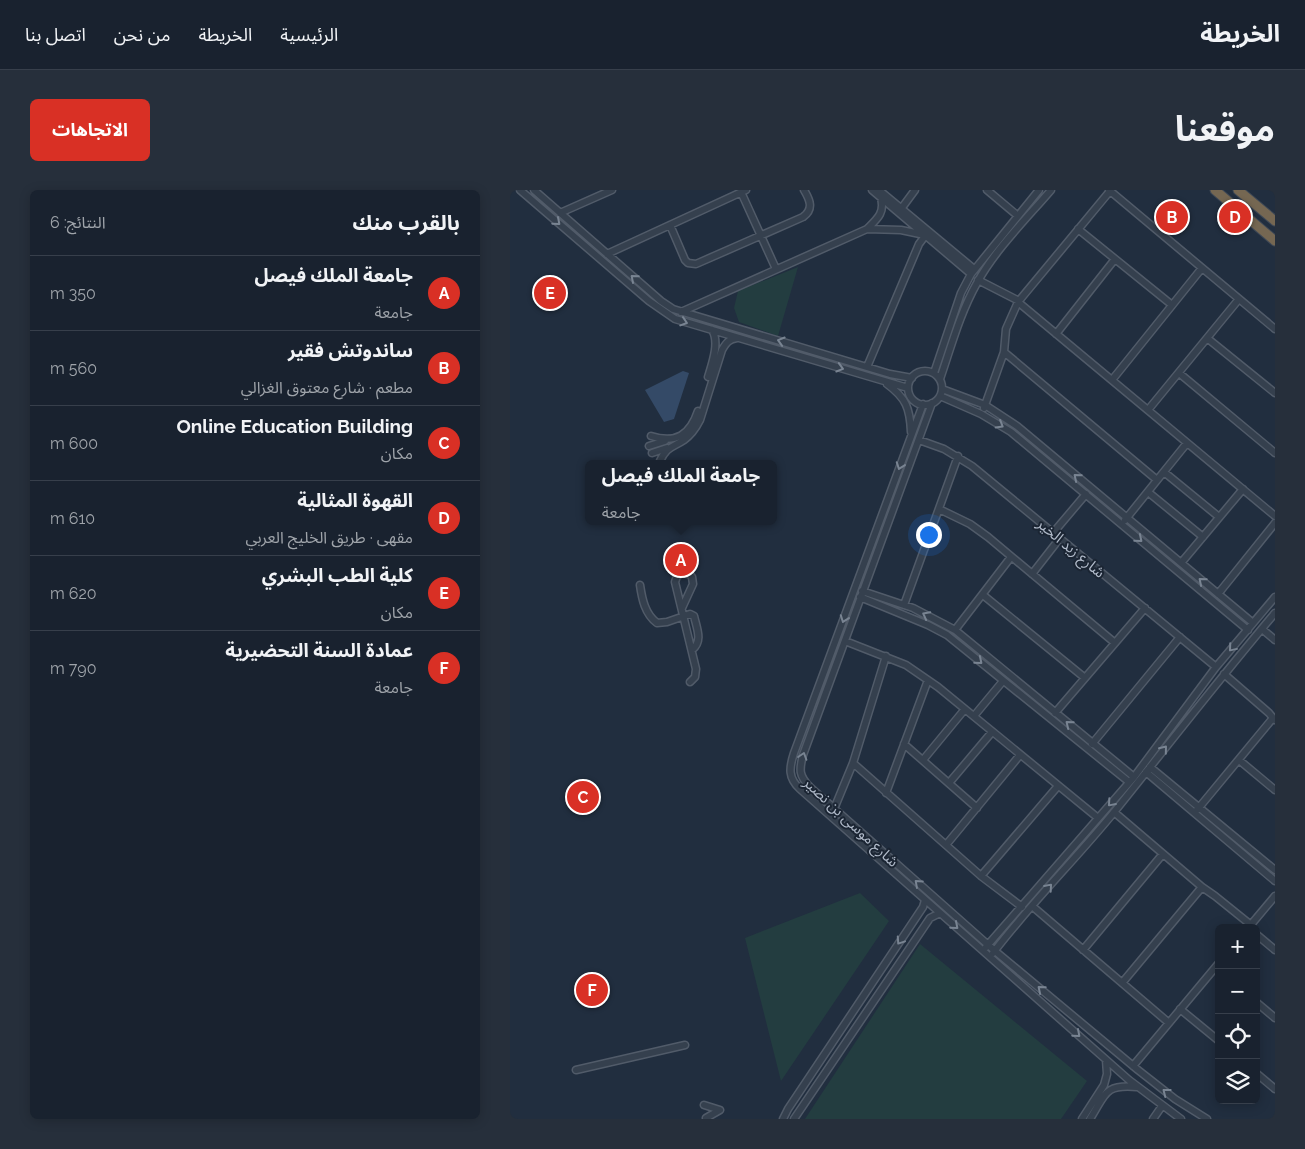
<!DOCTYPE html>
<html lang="ar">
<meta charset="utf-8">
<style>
body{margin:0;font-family:Raleway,"Noto Sans Arabic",sans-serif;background:#262f3b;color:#f1f3f6;direction:rtl}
.controls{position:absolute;right:15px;bottom:15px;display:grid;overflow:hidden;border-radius:8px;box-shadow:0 2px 12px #0003}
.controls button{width:45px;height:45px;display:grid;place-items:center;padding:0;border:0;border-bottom:1px solid #373f4b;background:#19222f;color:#f1f3f6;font:25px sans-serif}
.you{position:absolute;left:418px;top:344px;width:18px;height:18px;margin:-12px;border:4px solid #fff;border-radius:50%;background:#1a73e8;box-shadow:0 0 0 8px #1a73e833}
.badge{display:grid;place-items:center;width:32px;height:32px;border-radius:50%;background:#d93025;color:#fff;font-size:16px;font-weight:700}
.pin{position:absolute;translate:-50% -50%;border:2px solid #fff;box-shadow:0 1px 5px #0006}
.popup{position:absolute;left:75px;top:270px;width:192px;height:65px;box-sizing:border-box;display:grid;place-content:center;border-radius:8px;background:#19222f;filter:drop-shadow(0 1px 4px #0005);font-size:16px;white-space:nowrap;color:#9fa4aa}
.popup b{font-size:19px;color:#f1f3f6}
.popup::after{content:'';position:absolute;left:50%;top:100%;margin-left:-10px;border:10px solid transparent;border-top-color:#19222f}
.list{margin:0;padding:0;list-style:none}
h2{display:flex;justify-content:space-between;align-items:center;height:65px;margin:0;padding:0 20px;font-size:21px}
h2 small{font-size:16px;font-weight:400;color:#9fa4aa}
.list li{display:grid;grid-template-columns:32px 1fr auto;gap:15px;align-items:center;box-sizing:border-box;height:75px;padding:0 20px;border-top:1px solid #373f4b}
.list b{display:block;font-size:19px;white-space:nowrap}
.list p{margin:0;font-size:16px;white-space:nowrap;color:#9fa4aa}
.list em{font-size:16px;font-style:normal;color:#9fa4aa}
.icon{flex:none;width:28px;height:28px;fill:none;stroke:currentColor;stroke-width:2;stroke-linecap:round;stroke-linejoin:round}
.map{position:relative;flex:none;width:765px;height:929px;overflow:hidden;direction:ltr;border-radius:8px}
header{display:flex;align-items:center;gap:30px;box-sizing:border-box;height:70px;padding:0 25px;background:#19222f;border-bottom:1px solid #373f4b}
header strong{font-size:24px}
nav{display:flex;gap:28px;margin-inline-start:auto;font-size:18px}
.intro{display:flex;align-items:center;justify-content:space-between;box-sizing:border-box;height:120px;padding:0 30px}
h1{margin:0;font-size:35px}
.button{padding:12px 22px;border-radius:8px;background:#d93025;color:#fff;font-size:18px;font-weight:700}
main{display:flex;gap:30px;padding:0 30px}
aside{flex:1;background:#19222f;border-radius:8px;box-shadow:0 2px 12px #0003}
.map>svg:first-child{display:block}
.green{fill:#233d40}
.water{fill:#344a67}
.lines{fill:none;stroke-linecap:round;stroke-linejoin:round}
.minor-casing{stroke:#515b69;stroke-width:9}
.highway-casing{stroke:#3e4856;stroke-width:11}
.minor{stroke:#35404e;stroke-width:6}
.highway{stroke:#756752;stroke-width:9}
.oneway{stroke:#798492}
.labels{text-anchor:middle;stroke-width:4;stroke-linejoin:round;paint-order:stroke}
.street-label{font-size:15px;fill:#b1bbca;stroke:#1b2533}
</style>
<header>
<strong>الخريطة</strong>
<nav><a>الرئيسية</a><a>الخريطة</a><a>من نحن</a><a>اتصل بنا</a></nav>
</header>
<div class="intro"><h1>موقعنا</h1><a class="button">الاتجاهات</a></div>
<main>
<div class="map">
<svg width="765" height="929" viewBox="0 0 765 929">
<rect width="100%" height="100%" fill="#212e3f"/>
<path class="green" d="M288,77L268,146L229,132L224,118L228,101Z
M350,703L379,731L271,891L235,748Z
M410,754L577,891L551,929H295Z"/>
<path class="water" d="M173,181L179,183L164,229L154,232L135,200Z"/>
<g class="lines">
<g class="minor-casing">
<path id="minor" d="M10,0L139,111L165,129L398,198
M24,0L151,111L163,119L380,184L402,188
M362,0L461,84
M369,0L464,79
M477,0L508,26
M599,0L765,139
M231,2L266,79
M391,19L405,0
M50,23L102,0
M160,35L175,70L178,73L186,74L293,27C304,19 300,10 294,0
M357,39L391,40L410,44
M568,39L662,115
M97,64L236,0
M468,90L509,111
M508,112L765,326
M171,122L357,39C367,29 375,23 371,8
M546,144L605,69
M697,148L765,203
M494,162L647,290
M357,177L409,54L418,42
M398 198a17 17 0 1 1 34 0a17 17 0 1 1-34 0Z
M424,183L451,103L461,84L529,0
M669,183L765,263
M198,187C202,174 210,152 202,140
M430,189C441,157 450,123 467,93C484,61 517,28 541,0
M602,190L692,78
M377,194C396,208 400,218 401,242
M432,199L475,215L507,236L743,433
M430,206L471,224L501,242L738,440
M422,213L293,565C289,580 289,586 300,597L485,761L628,880L665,909L697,929
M413,214L284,563C279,578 278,588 290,599L619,890L671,929
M474,218L494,162L496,139L508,112L600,1
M638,220L729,109
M141,246C166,254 180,245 188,221
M409,250L434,259L462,276L706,477
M139,256L155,251
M142,263L157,258
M150,271C157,256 162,258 174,250C181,245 186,238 190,230L212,160C216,153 219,149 227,148
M654,282L709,327
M638,302L693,347
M429,319L460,334L478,347L605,453
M615,330L677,253
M543,343L576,304
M671,373L733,299
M522,384L550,348
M130,395C132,409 135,424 147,433L157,432L180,424L184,426C187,439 193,451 182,460
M352,401L403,418L445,440L624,587
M708,404L765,333
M473,405L575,488
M350,407L418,435L437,445L619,592
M394,415L448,266
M172,418L183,394L182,387L179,384L172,383L167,386L165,392L186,479L185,487L180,492
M752,439L765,450
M445,440L501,367
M335,451L396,475L428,497L588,628
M714,484L759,523L763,528
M545,523L635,418
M464,526L493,491
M394,554L467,618
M582,554L670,447
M413,570L455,519
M729,570L765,600
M343,573L471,686L512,717
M640,577L765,680
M636,582L765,691
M439,593L482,542
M376,603L418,490
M324,619L343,573L376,466
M687,620L763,528L765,530
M604,622L692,697L612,793
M436,655L510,565
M471,686L548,596
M692,697L705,706L741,735
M522,716L659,833
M739,737L765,706
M746,744L765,760
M476,757L624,587L706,477L765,407
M573,760L652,665
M483,763C521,713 565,670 605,621C658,555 710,488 765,423
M746,812L765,828
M670,819L709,851
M623,876L709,773
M66,880L175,855
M746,883L765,899
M194,915L210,920L196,928
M273,929L278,919L413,717L415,710
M284,929L420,728L430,723
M572,929L594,895L597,884L596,870
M580,929C596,904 594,894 627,897
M643,929L652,916"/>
</g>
<g class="highway-casing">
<path id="highway" d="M705,0L765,51
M728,0L765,31"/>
</g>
<use href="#minor" class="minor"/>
<use href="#highway" class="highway"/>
</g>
<defs><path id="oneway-chevron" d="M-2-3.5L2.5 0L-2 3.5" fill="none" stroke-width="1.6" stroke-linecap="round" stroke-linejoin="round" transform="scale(1.25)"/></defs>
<g class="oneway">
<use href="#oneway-chevron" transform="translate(47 32) rotate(41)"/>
<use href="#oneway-chevron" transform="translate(124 88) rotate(-139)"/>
<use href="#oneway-chevron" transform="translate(174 132) rotate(18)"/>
<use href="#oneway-chevron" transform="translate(271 151) rotate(-163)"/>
<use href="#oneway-chevron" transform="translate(330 178) rotate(16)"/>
<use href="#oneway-chevron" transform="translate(490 235) rotate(31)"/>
<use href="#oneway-chevron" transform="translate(390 276) rotate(110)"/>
<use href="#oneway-chevron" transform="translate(567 287) rotate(-140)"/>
<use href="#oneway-chevron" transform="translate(629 349) rotate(40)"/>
<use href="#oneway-chevron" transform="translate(692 391) rotate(-140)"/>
<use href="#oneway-chevron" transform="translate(416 425) rotate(-152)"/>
<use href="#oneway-chevron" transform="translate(334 429) rotate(110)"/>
<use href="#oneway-chevron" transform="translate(722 458) rotate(130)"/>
<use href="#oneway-chevron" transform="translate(469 471) rotate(40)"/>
<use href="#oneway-chevron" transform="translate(559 534) rotate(-141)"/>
<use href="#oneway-chevron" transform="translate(654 559) rotate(-51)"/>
<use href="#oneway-chevron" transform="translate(293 566) rotate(-72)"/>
<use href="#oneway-chevron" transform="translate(601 613) rotate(131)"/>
<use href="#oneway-chevron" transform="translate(408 693) rotate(-138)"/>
<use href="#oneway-chevron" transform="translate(539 697) rotate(-49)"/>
<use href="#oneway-chevron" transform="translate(445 736) rotate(41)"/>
<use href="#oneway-chevron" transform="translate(390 751) rotate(124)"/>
<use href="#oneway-chevron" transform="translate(531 799) rotate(-140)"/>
<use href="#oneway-chevron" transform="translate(567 844) rotate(41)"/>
<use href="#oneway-chevron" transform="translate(656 902) rotate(-142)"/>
</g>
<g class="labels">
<g class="street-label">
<text transform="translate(561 358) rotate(40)" y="5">شارع زيد الخير</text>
<text transform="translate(341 632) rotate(43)" y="5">شارع موسى بن نصير</text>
</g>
</g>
</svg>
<div class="controls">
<button>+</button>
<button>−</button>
<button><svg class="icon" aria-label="locate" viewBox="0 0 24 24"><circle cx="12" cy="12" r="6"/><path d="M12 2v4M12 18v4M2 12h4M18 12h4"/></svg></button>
<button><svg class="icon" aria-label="layers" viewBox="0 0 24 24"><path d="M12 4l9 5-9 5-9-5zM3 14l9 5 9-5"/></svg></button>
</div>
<div class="you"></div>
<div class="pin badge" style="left:171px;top:370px">A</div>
<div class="popup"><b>جامعة الملك فيصل</b>جامعة</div>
<div class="pin badge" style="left:662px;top:27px">B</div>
<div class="pin badge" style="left:73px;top:607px">C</div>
<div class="pin badge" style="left:725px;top:27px">D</div>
<div class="pin badge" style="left:40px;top:103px">E</div>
<div class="pin badge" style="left:82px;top:800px">F</div>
</div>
<aside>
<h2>بالقرب منك<small>النتائج: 6</small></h2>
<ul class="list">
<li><span class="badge">A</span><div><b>جامعة الملك فيصل</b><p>جامعة</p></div><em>350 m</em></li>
<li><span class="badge">B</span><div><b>ساندوتش فقير</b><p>مطعم · شارع معتوق الغزالي</p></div><em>560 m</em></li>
<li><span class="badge">C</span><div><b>Online Education Building</b><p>مكان</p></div><em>600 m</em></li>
<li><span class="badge">D</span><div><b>القهوة المثالية</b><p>مقهى · طريق الخليج العربي</p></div><em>610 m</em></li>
<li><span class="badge">E</span><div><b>كلية الطب البشري</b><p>مكان</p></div><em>620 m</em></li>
<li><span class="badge">F</span><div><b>عمادة السنة التحضيرية</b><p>جامعة</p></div><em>790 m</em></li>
</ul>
</aside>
</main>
